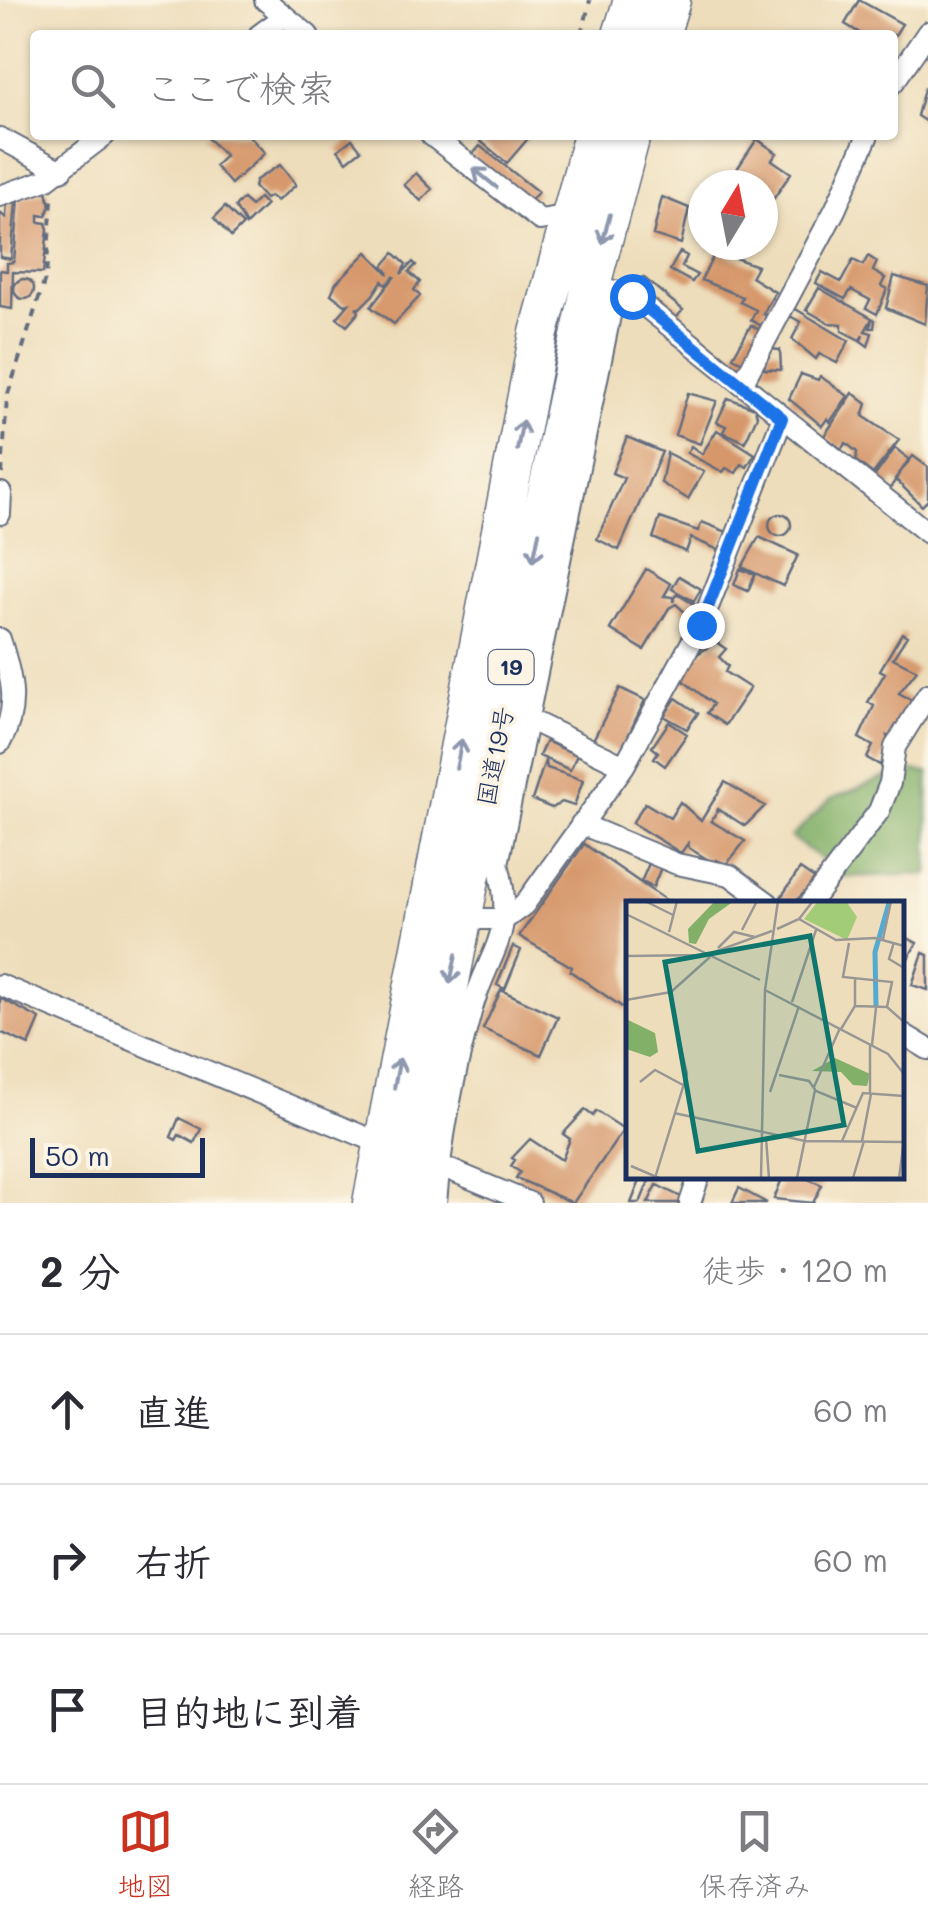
<!DOCTYPE html>
<html lang="ja">
<meta charset="utf-8">
<style>
body{margin:0;font-family:Mali,"Klee One",sans-serif;background:#f2f2f3;color:#2b2b33}
.compass{position:absolute;left:688px;top:170px;width:90px;height:90px;border-radius:50%;background:#fff;box-shadow:0 2px 8px #0004;rotate:10deg}
.scale{position:absolute;left:30px;bottom:25px;width:175px;box-sizing:border-box;padding-left:10px;border:5px solid #1b2f5e;border-top:0;font-size:28px;line-height:35px;white-space:nowrap;color:#1b2f5e;-webkit-text-stroke:8px #fcf5e5;paint-order:stroke}
.stop{position:absolute;width:30px;height:30px;margin:-22px;border:8px solid #1a73e8;border-radius:50%;background:#fff}
.stop.end{background:#1a73e8;border-color:#fff;box-shadow:0 2px 10px #0008}
.list{margin:0;padding:0;list-style:none}
h2{display:flex;justify-content:space-between;align-items:center;height:130px;margin:0;padding:0 40px;font-size:42px}
h2 small{font-size:32px;font-weight:400;color:#7c7c81}
.list li{display:grid;grid-template-columns:65px 1fr auto;gap:30px;align-items:center;box-sizing:border-box;height:150px;padding:0 40px;border-top:2px solid #e1e1e2}
.list b{display:block;font-size:38px;white-space:nowrap}
.list em{font-size:32px;font-style:normal;color:#7c7c81}
.icon{flex:none;width:55px;height:55px;fill:none;stroke:currentColor;stroke-width:2;stroke-linecap:round;stroke-linejoin:round}
.map{position:relative;flex:none;width:928px;height:1203px;overflow:hidden}
.search{position:absolute;background:#fff;box-shadow:0 2px 8px #0004;left:30px;right:30px;top:30px;height:110px;display:flex;align-items:center;gap:25px;box-sizing:border-box;padding:0 35px;border-radius:10px;color:#7c7c81;font-size:38px}
.sheet{height:580px;background:#fff}
nav{display:flex;justify-content:space-around;align-items:center;box-sizing:border-box;height:140px;border-top:2px solid #e1e1e2;background:#fff;font-size:28px;color:#7c7c81}
nav a{display:grid;justify-items:center;gap:5px}
nav .on{color:#c8321e}
.map>svg:first-child{display:block}
.forest{fill:#82b068;stroke:#4e7063;stroke-width:2.5}
.building{fill:#d6976a}
.lines{fill:none;stroke-linecap:round;stroke-linejoin:round}
.street-casing{stroke:#646c7e;stroke-width:24}
.highway-casing{stroke:#646c7e;stroke-width:41}
.path{stroke:#646c7e;stroke-width:4;stroke-dasharray:8 8;stroke-linecap:butt}
.street{stroke:#fff;stroke-width:20}
.highway{stroke:#fff;stroke-width:38}
.oneway{stroke:#8d97ae}
.route{stroke:#1a73e8;stroke-width:12}
.labels{text-anchor:middle;stroke-width:8;stroke-linejoin:round;paint-order:stroke}
.shield{fill:#fcf5e5;stroke:#5e6a86;stroke-width:2.5}
.shield-label{font-size:22px;font-weight:bold;fill:#1b2f5e}
.street-label{font-size:25px;fill:#1b2f5e;stroke:#fcf5e5}
.inset-river{fill:none;stroke:#56aad2;stroke-width:5}
.inset-road{fill:none;stroke:#999795;stroke-width:2.5}
.view{fill:#0f766e;fill-opacity:0.15;stroke:#0f766e;stroke-width:5}
.inset-edge{fill:none;stroke:#1b2f5e;stroke-width:5}
</style>
<div class="map">
<svg width="928" height="1203" viewBox="0 0 928 1203">
<rect width="100%" height="100%" fill="#fcf5e5"/>
<filter id="ink" filterUnits="userSpaceOnUse"><feTurbulence type="fractalNoise" baseFrequency=".01" numOctaves="2"/><feDisplacementMap in="SourceGraphic" scale="20" xChannelSelector="R" yChannelSelector="G"/><feConvolveMatrix kernelMatrix="1 2 1 2 8 2 1 2 1" color-interpolation-filters="sRGB"/></filter>
<filter id="wash" filterUnits="userSpaceOnUse"><feTurbulence type="fractalNoise" baseFrequency=".0048" numOctaves="4" result="noise"/><feDisplacementMap in="SourceGraphic" scale="40" xChannelSelector="R" yChannelSelector="G"/><feGaussianBlur stdDeviation="2.25" result="paint"/><feColorMatrix in="noise" values="0 0 0 0 0 0 0 0 0 0 0 0 0 0 0 0 0 1.4 0 .05"/><feComposite in="paint" operator="in"/></filter>
<g filter="url(#wash)">
<rect width="100%" height="100%" fill="#edddba"/>
<path class="forest" d="M904,770L928,773V874L846,877L791,837L831,799Z"/>
<g id="blocks">
<path class="building" d="M859,0L902,24L895,35H863L845,24Z
M924,89L928,92V123L917,116Z
M205,135H248L265,153L231,184L215,166L225,156Z
M473,135H531L507,163Z
M352,139L361,150L347,161L338,150Z
M757,139L777,153L772,160L791,173L772,201L767,198L763,204V185H735L729,181Z
M480,146L538,192L529,203L471,156Z
M280,165L296,185L277,201L270,196L265,199L254,187L256,180Z
M416,173L432,189L421,201L404,185Z
M47,190L50,206L46,216L39,215V222L46,223L48,229L43,273L13,272L12,309L0,307V270L7,271V263L14,262L19,198Z
M662,197L689,208L681,244L653,235Z
M259,198L266,205L246,225L235,207L243,199L251,206Z
M7,202H16L11,259L0,257V213L6,218Z
M225,207L243,225L231,237L214,218Z
M716,251L757,266L751,277L775,292L763,314L773,319L767,329L751,320L756,310L740,302L743,297L701,280Z
M367,252L389,274L383,266L394,253L406,264L401,274L413,262L416,265L409,272L420,282L414,290L420,296L394,324L371,307L395,276L386,285L382,281L373,295L359,309L356,307L359,312L347,326L337,318L349,304L345,305L331,294L336,283Z
M680,252L687,256L682,267L697,275L692,282L670,270Z
M868,256L877,262L873,271L885,278L881,286L887,289L877,314L866,308L870,300L851,290L845,299L816,283L822,272L841,282L853,260L863,265Z
M894,276L928,286L925,324L886,308Z
M643,277L683,310L675,319L635,287Z
M14 289a10 10 0 1 1 20 0a10 10 0 1 1-20 0Z
M819,288L875,320L874,328H870L872,319L865,331L872,333L868,346L861,341L863,335L860,340L842,331V324L829,323L806,310Z
M794,308L849,341L837,363L819,354L816,359L792,339L801,322L790,316Z
M751,325L765,333L745,363L733,357Z
M769,349L780,350L781,370L764,369Z
M801,374L818,380L820,376L848,396L830,422L827,419L822,426L789,399Z
M688,393L717,401L700,444L675,435Z
M853,393L867,404L863,416L899,440L873,474L856,461L857,452L846,443L841,449L824,436Z
M728,398L755,408L757,416L745,442L723,432L726,426L717,422Z
M717,430L755,454L747,467L742,464L736,473L726,468L723,472L687,453L691,446L702,454Z
M627,437L662,452L619,550L597,539L624,478L612,473Z
M895,448L909,459L889,490L874,477Z
M667,453L704,472L688,499L661,483Z
M913,456L928,467V500L922,506L895,479Z
M769 525a11 11 0 1 1 22 0a11 11 0 1 1-22 0Z
M660,518L698,531L702,522L727,532L719,550L691,538L686,552L653,538Z
M759,537L798,555L783,586L742,567Z
M646,569L671,584L664,596L673,597V602L677,594L695,605L690,617L676,604L669,608L644,650L610,629Z
M740,569L755,574L748,591L734,585Z
M679,576L701,589L694,601L672,589Z
M902,633L907,636L893,658L917,670L899,693L915,702L894,739L887,736L890,747L880,765L867,758L873,746L859,738L874,706L868,702L885,673L880,670Z
M716,642L726,649L719,657L728,666L725,672L750,688L725,725L707,713L713,704L681,679L693,657Z
M620,688L645,700L620,753L593,740Z
M676,698L698,713L687,729L664,716Z
M669,722L687,734L665,766L654,758L658,752L652,747Z
M546,741L577,755L570,770L539,756Z
M545,761L547,768L583,780L574,806L562,802L552,808L532,800Z
M725,782L765,806L745,826L718,809L711,821L745,841L726,865L717,860L715,864L689,848L688,843L681,853L632,823L645,803L670,818L680,802L701,821Z
M584,844L670,903H628V1011L570,971L572,967L519,936Z
M650,861L662,865L653,887L641,882Z
M800,869L816,880L794,903H777Z
M900,934L917,943L900,972Z
M513,946L521,950L505,989L497,985Z
M923,953L928,955V990L912,985Z
M501,990L558,1017L541,1055L483,1029Z
M0,998L40,1019L29,1045L0,1032Z
M585,1110L593,1116L596,1111L624,1129L573,1203L516,1178L520,1172L511,1166L515,1160L512,1158L530,1139L562,1160L570,1139L563,1134Z
M179,1118L201,1129L194,1143L179,1135L176,1140L171,1137Z
M642,1176H651L640,1203H631Z
M783,1176H802L822,1185L813,1203L774,1199Z
M657,1185L685,1199L683,1203H648Z
M739,1188L767,1203H732Z"/>
</g>
</g>
<g filter="url(#ink)">
<use href="#blocks" fill-opacity="0" stroke="#646c7e" stroke-width="2.5"/>
<g class="lines">
<g class="street-casing">
<path id="street" d="M265,0L308,35
M259,35L285,16
M893,83L928,32
M431,135L540,220L570,215
M0,138L61,171
M0,196L46,180L105,135
M603,288L632,296L928,533
M742,384L835,210L868,135
M0,514L1,493
M0,639C12,677 20,707 0,743
M528,719L624,766
M581,824L677,864L730,875L768,903
M810,903L879,811L890,783L895,747L928,694
M464,919H505L524,905L624,766L701,625L783,417
M0,985L389,1147
M900,1032L928,1049
M431,1162L530,1203
M436,1203C441,1140 454,1073 471,1012C489,948 517,936 498,864L615,291
M690,1203L699,1176"/>
</g>
<g class="highway-casing">
<path id="highway" d="M622,35L633,0
M660,35L671,0
M372,1203L539,333L593,135
M407,1203L518,632L591,285L631,135"/>
</g>
<path class="path" d="M582,35L590,0
M2,474L7,397L46,276L52,200"/>
<use href="#street" class="street"/>
<use href="#highway" class="highway"/>
</g>
<defs><path id="oneway-shaft" d="M-6 0H5M1.5-3L5.5 0L1.5 3" fill="none" stroke-width="1.6" stroke-linecap="round" stroke-linejoin="round" transform="scale(2.5)"/></defs>
<g class="oneway">
<use href="#oneway-shaft" transform="translate(485 178) rotate(-141)"/>
<use href="#oneway-shaft" transform="translate(606 229) rotate(105)"/>
<use href="#oneway-shaft" transform="translate(520 435) rotate(-79)"/>
<use href="#oneway-shaft" transform="translate(536 547) rotate(102)"/>
<use href="#oneway-shaft" transform="translate(459 754) rotate(-79)"/>
<use href="#oneway-shaft" transform="translate(453 969) rotate(102)"/>
<use href="#oneway-shaft" transform="translate(397 1073) rotate(-79)"/>
</g>
</g>
<g class="lines" filter="url(#ink)">
<path class="route" d="M632,296L782,418L701,625"/>
</g>
<g class="labels">
<rect class="shield" x="488.5" y="650" width="45" height="34" rx="8"/>
<g class="shield-label">
<text x="511" y="675">19</text>
</g>
<g class="street-label">
<text transform="translate(495 756) rotate(-79)" y="9">国道19号</text>
</g>
</g>
<g transform="translate(626 901)">
<rect width="278" height="278" fill="#edddba"/>
<path d="M192,0H220L231,16L221,39L178,18Z" fill="#a3cc78"/>
<path d="M89,0H108L83,18L70,43L63,42L62,28ZM0,118L29,132L32,151L24,156L0,148ZM209,157L244,173L241,185L227,184L215,171L186,170Z" fill="#82b068"/>
<path class="inset-river" d="M250,105L249,51L263,2"/>
<path class="inset-road" d="M19,0L47,14M0,13L134,79M173,18L210,39L249,37L278,45M151,28L173,18L187,0M116,29L131,0M43,31L51,0M257,38L265,0M268,41L263,58L278,67M223,42L217,76L266,81L261,106L278,121M92,47L108,31L129,36M0,55L80,54L146,30M139,89L262,153L278,173M0,99L45,91L84,56M166,101L190,29M229,105L261,106M215,128L229,105V76M246,144L250,107M153,174L183,180L190,190L231,207M14,181L29,169L57,184M188,186L214,127M144,191L173,105M244,192V144M48,212L179,240L278,241M140,237L143,277M216,240L237,192L278,195M236,240L245,193M5,265L33,277M29,277L61,173L53,138M135,277L139,89L152,0M171,277L189,189M227,277L238,240M273,277L278,239"/>
<path class="view" d="M184,35L218,224L72,250L39,61Z"/>
<rect width="278" height="278" class="inset-edge"/>
</g>
</svg>
<svg class="compass" viewBox="-18 -18 36 36"><path d="M0-13l5 13h-10z" fill="#e53935"/><path d="M0 13l5-13h-10z" fill="#7c7c81"/></svg>
<div class="scale">50 m</div>
<div class="stop" style="left:632px;top:296px"></div>
<div class="stop end" style="left:701px;top:625px"></div>
<div class="search"><svg class="icon" aria-label="search" viewBox="0 0 24 24"><circle cx="10" cy="10" r="6"/><path d="M15 15l6 6"/></svg>ここで検索</div>
</div>
<section class="sheet">
<h2>2 分<small>徒歩 · 120 m</small></h2>
<ul class="list">
<li><svg class="icon" aria-label="ahead" viewBox="0 0 24 24"><path d="M12 20V5M6 11l6-6 6 6"/></svg><div><b>直進</b></div><em>60 m</em></li>
<li><svg class="icon" aria-label="right" viewBox="0 0 24 24"><path d="M7 20v-9h11M14 6l5 5-5 5"/></svg><div><b>右折</b></div><em>60 m</em></li>
<li><svg class="icon" aria-label="arrive" viewBox="0 0 24 24"><path d="M6 21V4h12l-3 4 3 4H6"/></svg><div><b>目的地に到着</b></div></li>
</ul>
</section>
<nav>
<a class="on"><svg class="icon" aria-label="map" viewBox="0 0 24 24"><path d="M3 6l6-2 6 2 6-2v14l-6 2-6-2-6 2zM9 4v14M15 6v14"/></svg>地図</a>
<a><svg class="icon" aria-label="directions" viewBox="0 0 24 24"><path d="M12 3l9 9-9 9-9-9zM9 14v-3h6M13 9l2 2-2 2"/></svg>経路</a>
<a><svg class="icon" aria-label="saved" viewBox="0 0 24 24"><path d="M7 4h10v16l-5-4-5 4z"/></svg>保存済み</a>
</nav>
